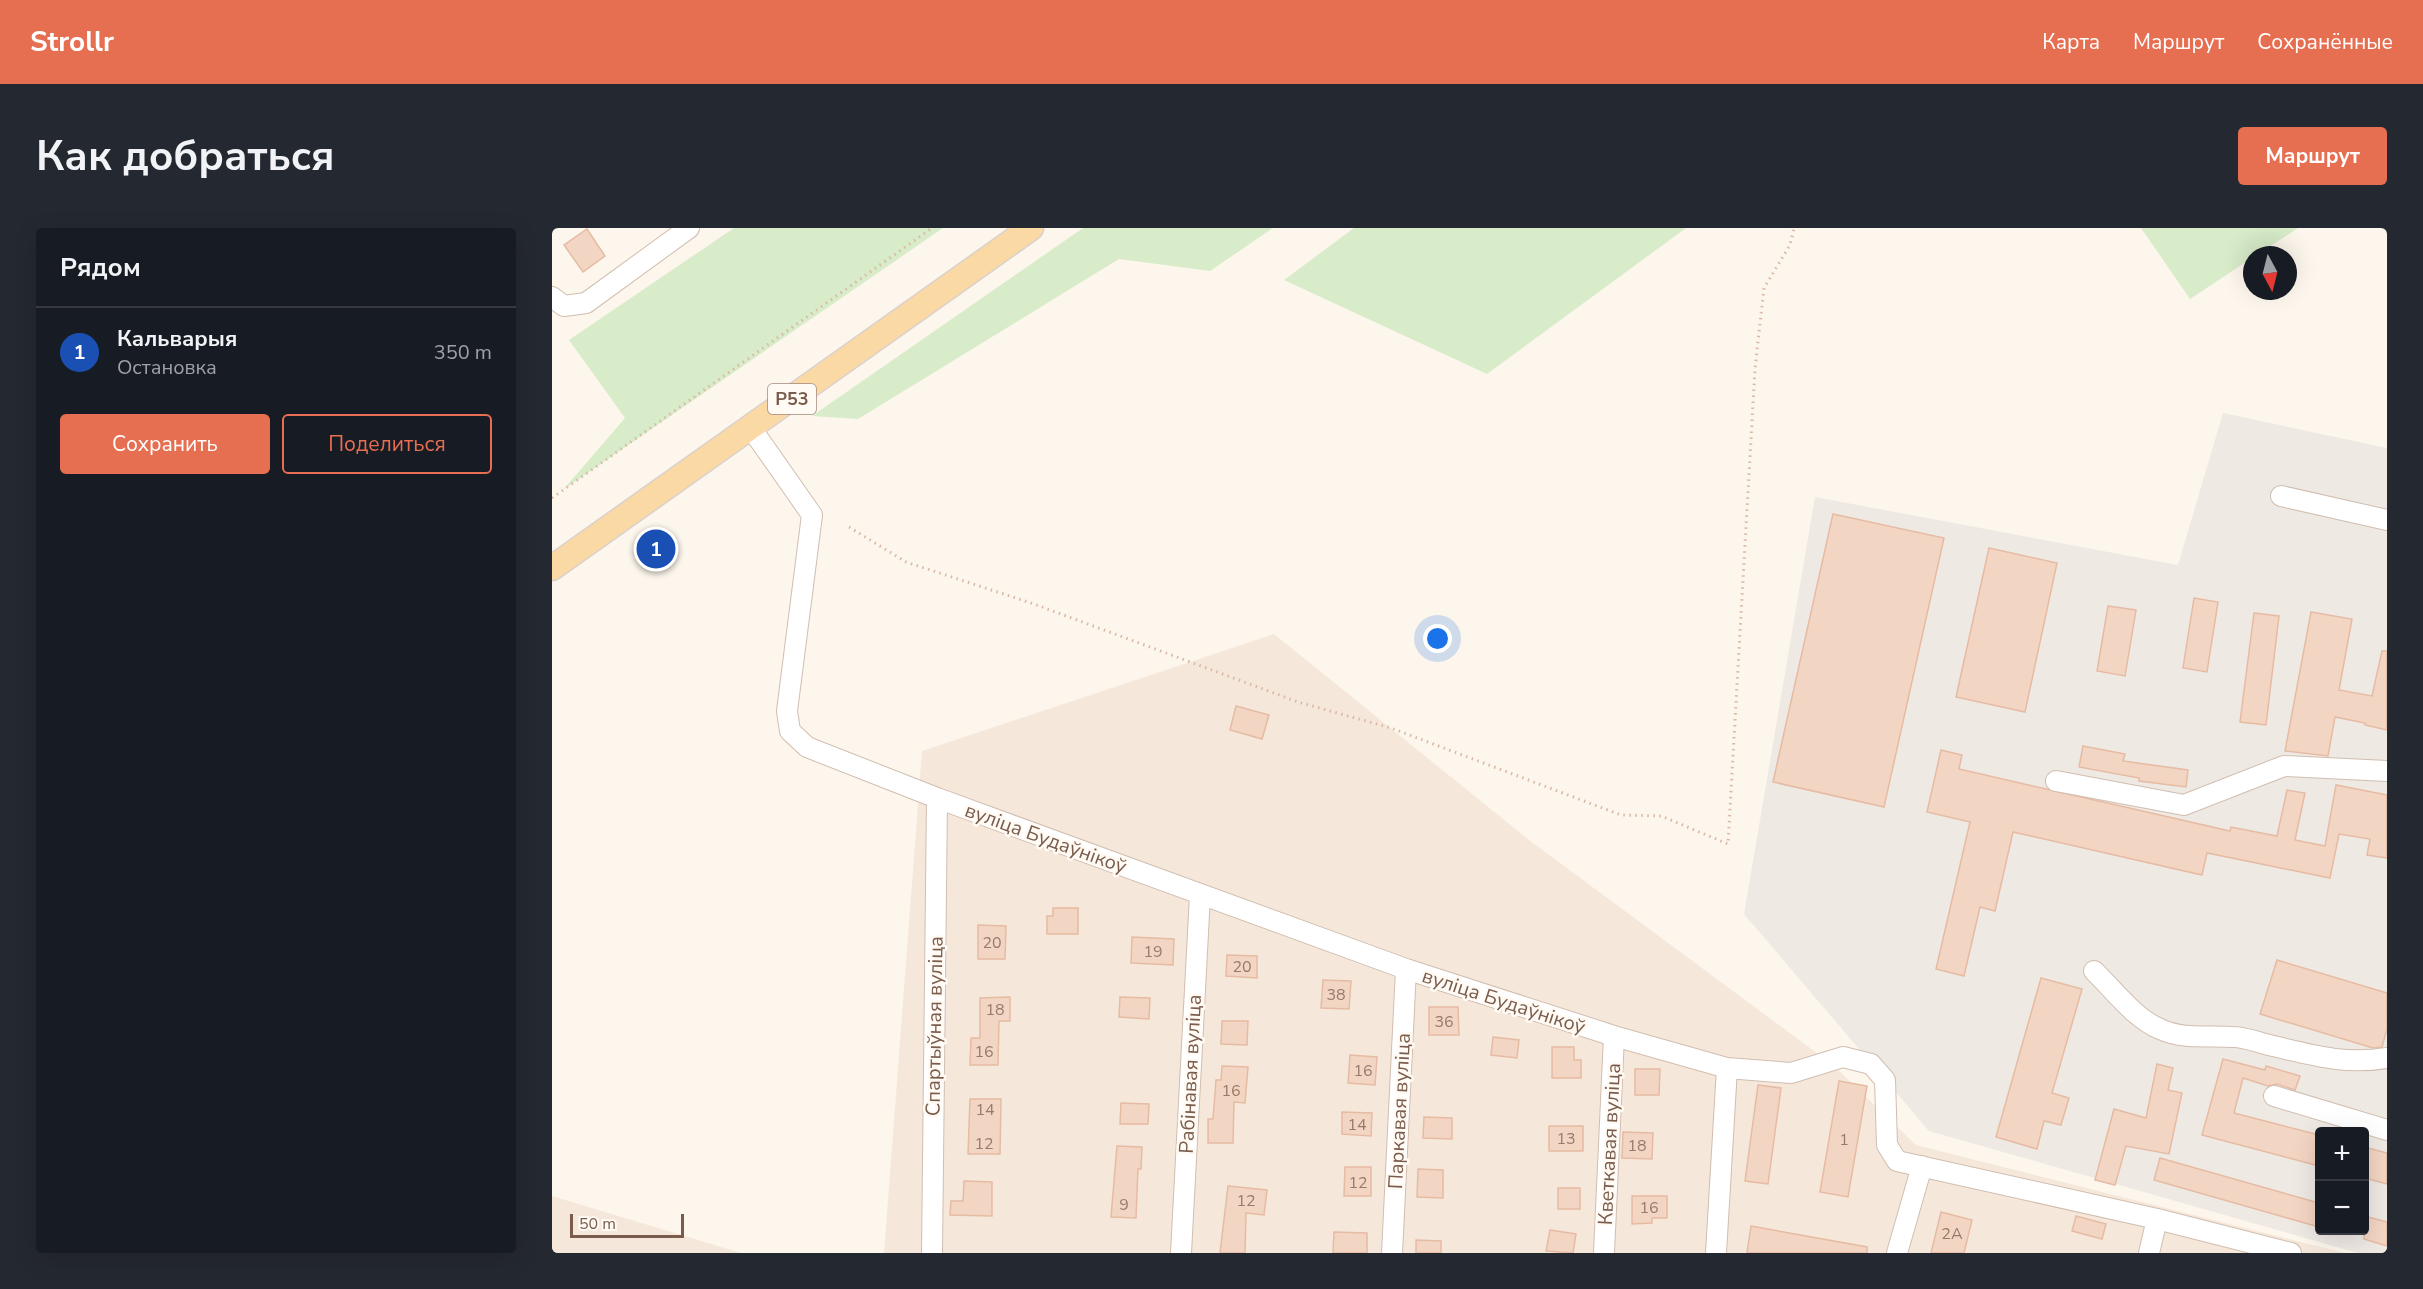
<!DOCTYPE html>
<html lang="ru">
<meta charset="utf-8">
<style>
body{margin:0;font-family:"Nunito Sans",sans-serif;background:#242831;color:#f1f3f6}
.controls{position:absolute;right:18px;bottom:18px;display:grid;overflow:hidden;border-radius:6px;box-shadow:0 6px 24px #0002}
.controls button{width:54px;height:54px;display:grid;place-items:center;padding:0;border:0;border-bottom:2px solid #363941;background:#171b24;color:#f1f3f6;font:30px sans-serif}
.compass{position:absolute;left:1691px;top:18px;width:54px;height:54px;border-radius:50%;background:#171b24;box-shadow:0 6px 24px #0002;rotate:173deg}
.scale{position:absolute;left:18px;bottom:15px;width:114px;box-sizing:border-box;padding-left:6px;border:3px solid #7a5c4d;border-top:0;font-size:16px;line-height:21px;white-space:nowrap;color:#7a5c4d;-webkit-text-stroke:4px #fffaf3;paint-order:stroke}
.you{position:absolute;left:886px;top:411px;width:21px;height:21px;margin:-15px;border:4px solid #fff;border-radius:50%;background:#1a73e8;box-shadow:0 0 0 9px #1a73e833}
.badge{display:grid;place-items:center;width:39px;height:39px;border-radius:50%;background:#e76f51;color:#fff;font-size:20px;font-weight:700}
.pin{position:absolute;translate:-50% -50%;border:3px solid #fff;box-shadow:0 2px 6px #0006}
.list{margin:0;padding:0;list-style:none}
h2{display:flex;justify-content:space-between;align-items:center;height:78px;margin:0;padding:0 24px;font-size:26px}
h2 small{font-size:20px;font-weight:400;color:#9ea1a6}
.list li{display:grid;grid-template-columns:39px 1fr auto;gap:18px;align-items:center;box-sizing:border-box;height:90px;padding:0 24px;border-top:2px solid #363941}
.list b{display:block;font-size:22px;white-space:nowrap}
.list p{margin:0;font-size:20px;white-space:nowrap;color:#9ea1a6}
.list em{font-size:20px;font-style:normal;color:#9ea1a6}
.actions{display:flex;gap:12px;padding:18px 24px}
.actions a{flex:1;padding:14px 0;border:2px solid #e76f51;border-radius:6px;text-align:center;font-size:21px;color:#e76f51}
.actions .main{background:#e76f51;color:#fff}
.map{position:relative;flex:none;width:1835px;height:1025px;overflow:hidden;border-radius:6px}
header{display:flex;align-items:center;gap:36px;box-sizing:border-box;height:84px;padding:0 30px;background:#e76f51;color:#fff}
header strong{font-size:28px}
nav{display:flex;gap:33px;margin-inline-start:auto;font-size:21px}
.intro{display:flex;align-items:center;justify-content:space-between;box-sizing:border-box;height:144px;padding:0 36px}
h1{margin:0;font-size:42px}
.button{padding:15px 27px;border-radius:6px;background:#e76f51;color:#fff;font-size:21px;font-weight:700}
main{display:flex;gap:36px;padding:0 36px}
aside{flex:1;background:#171b24;border-radius:6px;box-shadow:0 6px 24px #0002}
.map>svg:first-child{display:block}
.residential{fill:#f5e8da}
.industrial{fill:#efe9e4;fill-rule:evenodd}
.green{fill:#d8ecc9}
.building{fill:#f3d5c3;stroke:#e6bba3;stroke-width:1.5}
.lines{fill:none;stroke-linecap:round;stroke-linejoin:round}
.minor-casing{stroke:#d1beb0;stroke-width:22}
.major-casing{stroke:#dad1cd;stroke-width:27}
.path{stroke:#d9b8a5;stroke-width:3;stroke-dasharray:1.5 4.5;stroke-linecap:butt}
.minor{stroke:#fff;stroke-width:20}
.major{stroke:#fbd9a5;stroke-width:24}
.labels{text-anchor:middle;stroke-width:5;stroke-linejoin:round;paint-order:stroke}
.number-label{font-size:16px;fill:#987a6a}
.shield{fill:#fffaf3;stroke:#a28b7f;stroke-width:1.5}
.shield-label{font-size:18px;font-weight:bold;fill:#7a5c4d}
.street-label{font-size:20px;fill:#7a5c4d;stroke:#fffaf3}
</style>
<header>
<strong>Strollr</strong>
<nav><a>Карта</a><a>Маршрут</a><a>Сохранённые</a></nav>
</header>
<div class="intro"><h1>Как добраться</h1><a class="button">Маршрут</a></div>
<main>
<aside>
<h2>Рядом<small></small></h2>
<ul class="list">
<li><span class="badge" style="background:#1a4fb4">1</span><div><b>Кальварыя</b><p>Остановка</p></div><em>350 m</em></li>
</ul>
<div class="actions"><a class="main">Сохранить</a><a>Поделиться</a></div>
</aside>
<div class="map">
<svg width="1835" height="1025" viewBox="0 0 1835 1025">
<rect width="100%" height="100%" fill="#fdf6ec"/>
<path class="residential" d="M722,406L977,612L1281,837L1364,917L1793,1025H332L370,523Z
M0,968L189,1025H0Z"/>
<path class="industrial" d="M1671,185L1835,220V1025H1806L1377,903L1192,686L1263,269L1626,337ZM1768,904H1812V1002H1768Z"/>
<path class="green" d="M182,0H391L11,262L73,190L17,112Z
M531,0H721L658,43L567,31L306,191L260,188Z
M802,0H1134L935,146L732,52Z
M1589,0H1746L1705,27H1700V30L1638,71Z"/>
<path class="building" d="M35,1L53,28L31,44L12,17Z
M1281,286L1392,310L1332,579L1221,554Z
M1437,320L1505,335L1473,484L1404,469Z
M1642,370L1666,374L1655,444L1631,440Z
M1556,378L1584,382L1573,448L1545,443Z
M1759,384L1800,391L1787,462L1820,468L1830,423H1835V502L1813,497V495L1783,489L1776,528L1733,523Z
M1702,385L1727,388L1714,497L1688,494Z
M684,478L717,487L710,511L678,502Z
M1531,518L1573,526L1571,533L1636,542L1634,559L1587,553V550L1527,539Z
M1389,522L1410,527L1407,541L1678,603L1679,599L1725,608L1735,562L1753,565L1743,612L1773,618L1784,557L1835,567V630L1815,627L1818,611L1787,606L1778,650L1655,625L1650,647L1461,604L1443,683L1428,679L1412,748L1384,741L1418,594L1375,584Z
M501,680H526V706H495V688H501Z
M426,697L454,698L453,731H426Z
M580,709L622,711L621,737L579,735Z
M675,727L705,728V750L674,748Z
M1725,732L1835,765V801L1830,819L1821,820L1708,786Z
M1489,750L1530,761L1500,865L1517,870L1509,897L1492,893L1485,921L1444,909Z
M771,752L799,753L797,781L769,780Z
M458,769V793H447L446,837H418L419,810H428V770Z
M568,769L598,770L597,791L567,789Z
M877,779H906L907,807H877Z
M670,793H696L695,817L669,816Z
M941,809L967,812L965,830L939,827Z
M1000,819H1022V832H1029V850H1000Z
M798,827L825,829L823,857L796,855Z
M1671,831L1713,842L1714,838L1748,848L1743,862L1725,856L1716,858L1691,850L1682,885L1767,907V938L1650,907Z
M1605,836L1621,840L1616,862L1630,865L1617,926L1574,918L1563,957L1543,952L1562,881L1594,890Z
M670,838L696,839L693,875L682,874L681,915H656V891H661L664,852H669Z
M1083,841H1108L1107,867H1083Z
M1287,853L1315,858L1296,969L1268,964Z
M1206,857L1229,860L1216,956L1193,953Z
M418,871H449L448,926H416Z
M569,875L597,876L596,896H568Z
M790,884L820,885L819,908L790,906Z
M872,889L900,890V911L871,910Z
M997,898H1031V923H997Z
M1071,904L1101,905L1100,931L1070,930Z
M565,918L590,919L589,941H586L584,990L559,989Z
M1812,919L1835,925V956L1812,950Z
M1608,930L1767,975V999L1602,952Z
M793,939H819V968H792Z
M866,941L891,942V970L865,969Z
M412,953L440,954V988L398,987L399,973H411Z
M676,958L715,962L712,987L694,985L693,1025H668Z
M1006,960H1028V981H1006Z
M1080,968H1115V990H1100V995L1080,996Z
M1389,984L1420,992L1412,1025H1379Z
M1524,988L1554,996L1550,1011L1520,1003Z
M1812,988L1835,994V1018L1812,1011Z
M1199,998L1315,1019V1025H1195Z
M998,1002L1024,1006L1021,1025L994,1023Z
M782,1004L815,1005V1025H781Z
M864,1012L889,1013V1025H864Z"/>
<g class="lines">
<g class="minor-casing">
<path id="minor" d="M0,69L12,78L34,75L137,0
M199,200L260,287L235,483L238,503L255,519L385,570L854,741L1062,808L1175,840L1239,845L1291,829L1319,836L1333,852L1335,917L1345,933L1605,991L1739,1025
M1729,268L1835,292
M1504,553L1632,577L1732,538L1835,543
M1542,743C1562,762 1582,790 1608,801C1632,812 1656,807 1681,809C1693,809 1705,814 1717,817C1760,827 1791,837 1835,830
M1722,868L1835,902
M380,1025L385,570
M629,1025L648,667
M840,1025L854,741
M1052,1025L1062,808
M1164,1025L1175,840
M1345,1025L1370,938
M1597,1025L1605,991"/>
</g>
<g class="major-casing">
<path id="major" d="M0,340L479,0"/>
</g>
<path class="path" d="M0,270L380,0
M297,299L354,334L482,376L746,474L839,500L1069,587L1109,588L1176,616L1203,141L1212,60L1238,17L1242,0"/>
<use href="#minor" class="minor"/>
<use href="#major" class="major"/>
</g>
<g class="labels">
<g class="number-label">
<text x="440" y="720">20</text>
<text x="601" y="729">19</text>
<text x="690" y="744">20</text>
<text x="784" y="772">38</text>
<text x="443" y="787">18</text>
<text x="892" y="799">36</text>
<text x="432" y="829">16</text>
<text x="811" y="848">16</text>
<text x="679" y="868">16</text>
<text x="433" y="887">14</text>
<text x="805" y="902">14</text>
<text x="1014" y="916">13</text>
<text x="1292" y="917">1</text>
<text x="432" y="921">12</text>
<text x="1085" y="923">18</text>
<text x="806" y="960">12</text>
<text x="694" y="978">12</text>
<text x="572" y="982">9</text>
<text x="1097" y="985">16</text>
<text x="1400" y="1011">2А</text>
</g>
<rect class="shield" x="216" y="156" width="48" height="30" rx="4.5"/>
<g class="shield-label">
<text x="240" y="177">Р53</text>
</g>
<g class="street-label">
<text transform="translate(494 610) rotate(20)" y="7">вуліца Будаўнікоў</text>
<text transform="translate(952 773) rotate(18)" y="7">вуліца Будаўнікоў</text>
<text transform="translate(382 798) rotate(-89)" y="7">Спартыўная вуліца</text>
<text transform="translate(638 846) rotate(-87)" y="7">Рабінавая вуліца</text>
<text transform="translate(847 883) rotate(-87)" y="7">Паркавая вуліца</text>
<text transform="translate(1057 916) rotate(-87)" y="7">Кветкавая вуліца</text>
</g>
</g>
</svg>
<div class="controls">
<button>+</button>
<button>−</button>
</div>
<svg class="compass" viewBox="-18 -18 36 36"><path d="M0-13l5 13h-10z" fill="#e53935"/><path d="M0 13l5-13h-10z" fill="#9ea1a6"/></svg>
<div class="scale">50 m</div>
<div class="you"></div>
<div class="pin badge" style="left:104px;top:321px;background:#1a4fb4">1</div>
</div>
</main>
